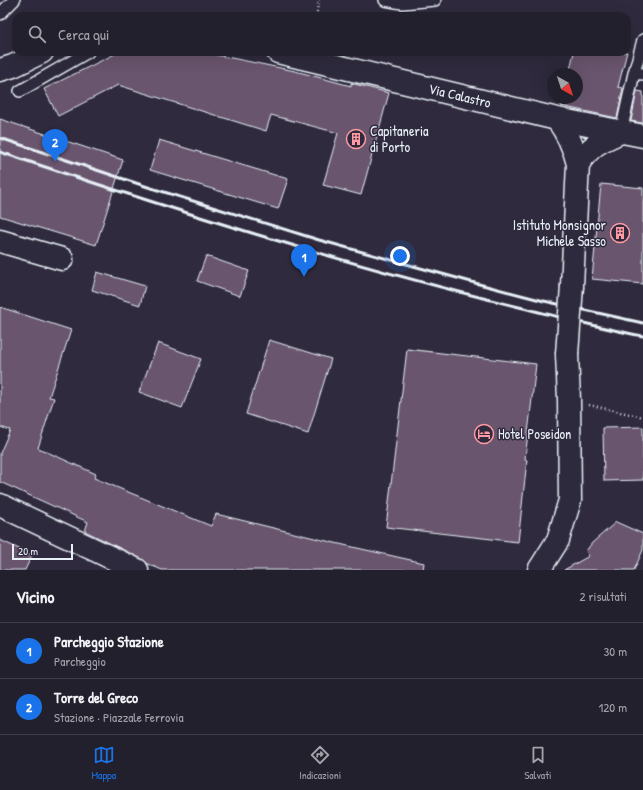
<!DOCTYPE html>
<html lang="it">
<meta charset="utf-8">
<style>
body{margin:0;font-family:"Patrick Hand",sans-serif;background:#2b2836;color:#f1f3f6}
.compass{position:absolute;left:547px;top:68px;width:36px;height:36px;border-radius:50%;background:#23202e;box-shadow:0 4px 16px #0002;rotate:141deg}
.scale{position:absolute;left:12px;bottom:10px;width:61px;box-sizing:border-box;padding-left:4px;border:2px solid #e8f1f8;border-top:0;font-size:11px;line-height:14px;white-space:nowrap;color:#e8f1f8;-webkit-text-stroke:3px #2f2a3d;paint-order:stroke}
.you{position:absolute;left:400px;top:256px;width:14px;height:14px;margin:-10px;border:3px solid #fff;border-radius:50%;background:#1a73e8;box-shadow:0 0 0 6px #1a73e833}
.badge{display:grid;place-items:center;width:26px;height:26px;border-radius:50%;background:#1a73e8;color:#fff;font-size:13px;font-weight:700}
.pin{position:absolute;translate:-50% -33px;filter:drop-shadow(0 1px 2px #0008)}
.pin::after{content:'';position:absolute;top:21px;width:14px;height:12px;background:inherit;clip-path:polygon(0 0,100% 0,50% 100%)}
.list{margin:0;padding:0;list-style:none}
h2{display:flex;justify-content:space-between;align-items:center;height:52px;margin:0;padding:0 16px;font-size:17px}
h2 small{font-size:13px;font-weight:400;color:#a3a3aa}
.list li{display:grid;grid-template-columns:26px 1fr auto;gap:12px;align-items:center;box-sizing:border-box;height:56px;padding:0 16px;border-top:1px solid #403e4a}
.list b{display:block;font-size:15px;white-space:nowrap}
.list p{margin:0;font-size:13px;white-space:nowrap;color:#a3a3aa}
.list em{font-size:13px;font-style:normal;color:#a3a3aa}
.icon{flex:none;width:22px;height:22px;fill:none;stroke:currentColor;stroke-width:2;stroke-linecap:round;stroke-linejoin:round}
.map{position:relative;flex:none;width:643px;height:570px;overflow:hidden}
.search{position:absolute;background:#23202e;box-shadow:0 4px 16px #0002;left:12px;right:12px;top:12px;height:44px;display:flex;align-items:center;gap:10px;box-sizing:border-box;padding:0 14px;border-radius:12px;color:#a3a3aa;font-size:15px}
.sheet{height:164px;background:#23202e}
nav{display:flex;justify-content:space-around;align-items:center;box-sizing:border-box;height:56px;border-top:1px solid #403e4a;background:#23202e;font-size:11px;color:#a3a3aa}
nav a{display:grid;justify-items:center;gap:2px}
nav .on{color:#1a73e8}
.map>svg:first-child{display:block}
.building{fill:#69556e;stroke:#e8f1f8}
.lines{fill:none;stroke-linecap:round;stroke-linejoin:round}
.service-casing{stroke:#e8f1f8;stroke-width:14}
.minor-casing{stroke:#e8f1f8;stroke-width:25}
.path{stroke:#e8f1f8;stroke-width:2.5;stroke-dasharray:1 3;stroke-linecap:butt}
.service{stroke:#2f2a3d;stroke-width:11}
.minor{stroke:#2f2a3d;stroke-width:22}
.rail{stroke:#e8f1f8;stroke-width:3}
.minor-bridge-casing{stroke:#e8f1f8;stroke-width:25;stroke-linecap:butt}
.minor-bridge{stroke:#2f2a3d;stroke-width:22}
.labels{text-anchor:middle;stroke-width:3;stroke-linejoin:round;paint-order:stroke}
.street-label{font-size:14px;fill:#e8f1f8;stroke:#2f2a3d}
.poi-label{font-size:14px;fill:#e8f1f8;stroke:#2f2a3d;text-anchor:start}
</style>
<div class="map">
<svg width="643" height="570" viewBox="0 0 643 570">
<rect width="100%" height="100%" fill="#2f2a3d"/>
<filter id="ink" filterUnits="userSpaceOnUse"><feTurbulence type="fractalNoise" baseFrequency=".025" numOctaves="2"/><feDisplacementMap in="SourceGraphic" scale="8" xChannelSelector="R" yChannelSelector="G"/><feConvolveMatrix kernelMatrix="1 2 1 2 8 2 1 2 1" color-interpolation-filters="sRGB"/></filter>
<g filter="url(#ink)">
<path class="building" d="M119,52H202L295,71L351,86V83L389,93L361,195L323,185L338,133L271,115L266,131L118,85L58,116L44,89Z
M574,52H627L618,87L623,88L617,118L561,106L563,98H577V74H569Z
M637,91L643,92V123L631,121Z
M0,119L123,160L96,245L0,216Z
M159,140L288,179L278,209L150,170Z
M601,184L643,188V284L592,279Z
M206,256L249,271L240,296L197,281Z
M97,272L145,286L140,305L92,290Z
M0,307L71,330L49,397L54,398L38,448L96,474L94,478L211,526L216,514L335,543L424,563L423,570H162L148,564L142,559L85,531L88,522L0,482V453L10,430L0,427Z
M269,340L331,359L308,434L246,414Z
M158,343L201,359L182,408L139,392Z
M407,349L536,364L525,459L527,460L518,542L386,527Z
M643,427V480L604,481L603,428Z
M616,522L643,534V550L634,570H564L589,556L586,551L592,543Z
M0,540L32,555L25,570H0Z"/>
<g class="lines">
<g class="service-casing">
<path id="service" d="M385,0L402,3L435,0
M0,14L14,0
M643,40L634,73L643,74
M20,91L88,52
M621,132L634,73"/>
</g>
<g class="minor-casing">
<g id="minor">
<path id="s1" d="M278,52L557,119L643,136"/>
<path d="M0,70L13,66L42,52"/>
<path d="M557,119C567,133 574,147 578,164L572,286"/>
<path d="M578,164C592,144 599,142 621,132"/>
<path d="M0,241L62,259"/>
<path d="M0,505L137,570"/>
<path d="M539,570L558,540L570,500L569,400L567,354"/>
</g>
</g>
<path class="path" d="M316,16L319,0
M589,405L643,417"/>
<use href="#service" class="service"/>
<use href="#minor" class="minor"/>
<path class="rail" d="M0,138L148,187L319,240L475,283L544,301L643,323
M0,152C171,209 343,264 519,307C560,317 601,328 643,336"/>
<g class="minor-bridge-casing">
<path id="minor-bridge" d="M567,354L572,286"/>
</g>
<use href="#minor-bridge" class="minor-bridge"/>
</g>
</g>
<defs>
<g id="building-ring" transform="scale(1)"><circle r="9.5" fill="#2f2a3d" stroke="#ff9aa2" stroke-width="1.5"/><path d="M-4-6H4V6H1V3H-1V6H-4ZM-2.5-4.3h1.7v1.8h-1.7ZM.8-4.3h1.7v1.8H.8ZM-2.5-1h1.7V.8h-1.7ZM.8-1h1.7V.8H.8Z" fill="#ff9aa2"/></g>
<g id="hotel-ring" transform="scale(1)"><circle r="9.5" fill="#2f2a3d" stroke="#ff9aa2" stroke-width="1.5"/><path d="M-6-4.5h1.5V1H6V5H4.5V3h-9V5H-6ZM-4 0a1.8 1.8 0 1 1 3.6 0ZM.5 0V-2.5h3Q6-2.5 6 0Z" fill="#ff9aa2"/></g>
</defs>
<g fill-rule="evenodd">
<use href="#building-ring" x="356" y="139"/>
<use href="#building-ring" x="620" y="233"/>
<use href="#hotel-ring" x="484" y="434"/>
</g>
<g class="labels">
<g class="street-label">
<text dy="5" stroke="none"><textPath href="#s1" startOffset="187">Via Calastro</textPath></text>
</g>
<g class="poi-label">
<text x="370" y="136">Capitaneria<tspan x="370" dy="16">di Porto</tspan></text>
<text x="606" y="230" text-anchor="end">Istituto Monsignor<tspan x="606" dy="16">Michele Sasso</tspan></text>
<text x="498" y="439">Hotel Poseidon</text>
</g>
</g>
</svg>
<svg class="compass" viewBox="-18 -18 36 36"><path d="M0-13l5 13h-10z" fill="#e53935"/><path d="M0 13l5-13h-10z" fill="#a3a3aa"/></svg>
<div class="scale">20 m</div>
<div class="you"></div>
<div class="pin badge" style="left:304px;top:277px">1</div>
<div class="pin badge" style="left:55px;top:162px">2</div>
<div class="search"><svg class="icon" aria-label="search" viewBox="0 0 24 24"><circle cx="10" cy="10" r="6"/><path d="M15 15l6 6"/></svg>Cerca qui</div>
</div>
<section class="sheet">
<h2>Vicino<small>2 risultati</small></h2>
<ul class="list">
<li><span class="badge">1</span><div><b>Parcheggio Stazione</b><p>Parcheggio</p></div><em>30 m</em></li>
<li><span class="badge">2</span><div><b>Torre del Greco</b><p>Stazione · Piazzale Ferrovia</p></div><em>120 m</em></li>
</ul>
</section>
<nav>
<a class="on"><svg class="icon" aria-label="map" viewBox="0 0 24 24"><path d="M3 6l6-2 6 2 6-2v14l-6 2-6-2-6 2zM9 4v14M15 6v14"/></svg>Mappa</a>
<a><svg class="icon" aria-label="directions" viewBox="0 0 24 24"><path d="M12 3l9 9-9 9-9-9zM9 14v-3h6M13 9l2 2-2 2"/></svg>Indicazioni</a>
<a><svg class="icon" aria-label="saved" viewBox="0 0 24 24"><path d="M7 4h10v16l-5-4-5 4z"/></svg>Salvati</a>
</nav>
